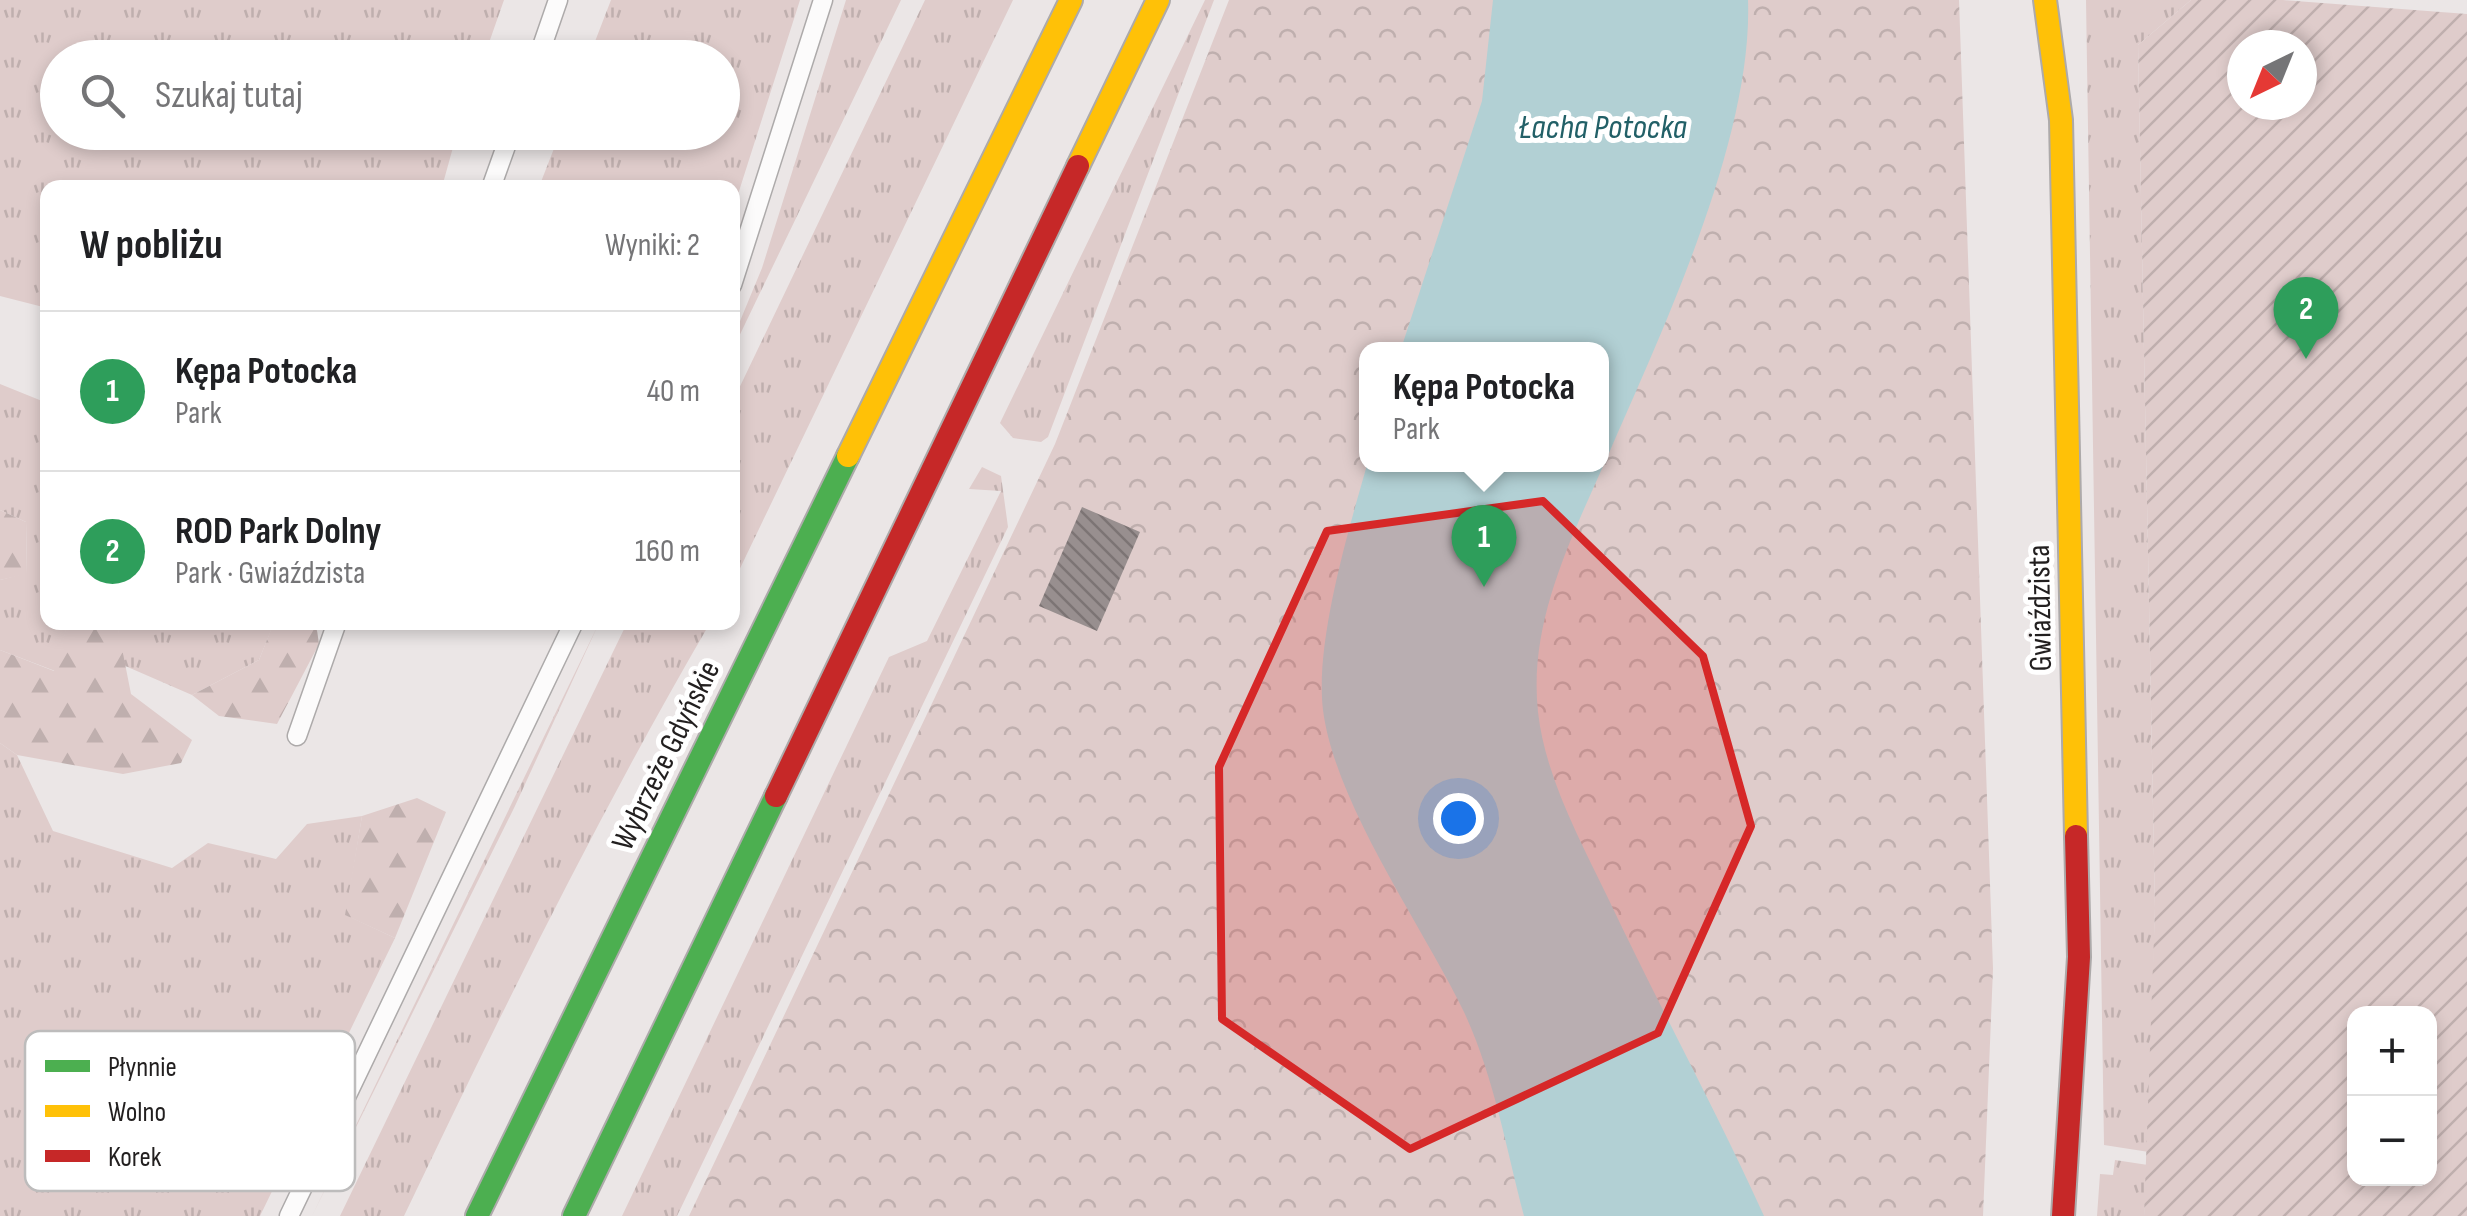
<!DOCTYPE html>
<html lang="pl">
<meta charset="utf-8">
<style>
body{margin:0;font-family:"Sofia Sans Condensed",sans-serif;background:#f6f6f6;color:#202124}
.controls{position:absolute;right:30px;bottom:30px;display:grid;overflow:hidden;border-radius:20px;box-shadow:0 5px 15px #0003}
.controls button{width:90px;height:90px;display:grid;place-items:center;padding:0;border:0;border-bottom:2px solid #e0e0e0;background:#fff;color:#202124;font:50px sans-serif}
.compass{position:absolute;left:2227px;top:30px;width:90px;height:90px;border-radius:50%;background:#fff;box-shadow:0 5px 15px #0003;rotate:223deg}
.you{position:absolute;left:1458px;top:818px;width:35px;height:35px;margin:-25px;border:8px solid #fff;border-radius:50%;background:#1a73e8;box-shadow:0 0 0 15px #1a73e833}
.badge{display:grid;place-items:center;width:65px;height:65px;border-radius:50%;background:#686565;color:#fff;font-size:32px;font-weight:700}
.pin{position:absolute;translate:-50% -82px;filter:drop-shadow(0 2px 5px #0008)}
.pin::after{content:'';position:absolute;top:52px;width:35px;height:30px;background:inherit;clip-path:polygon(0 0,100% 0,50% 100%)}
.popup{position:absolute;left:1359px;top:342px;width:250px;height:130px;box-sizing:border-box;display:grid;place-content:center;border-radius:20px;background:#fff;filter:drop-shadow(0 2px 8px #0005);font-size:32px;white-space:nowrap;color:#757577}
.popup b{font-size:38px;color:#202124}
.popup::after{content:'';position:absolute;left:50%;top:100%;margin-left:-20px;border:20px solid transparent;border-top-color:#fff}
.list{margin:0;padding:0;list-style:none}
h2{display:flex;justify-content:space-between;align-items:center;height:130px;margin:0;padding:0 40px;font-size:42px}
h2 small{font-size:32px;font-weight:400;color:#757577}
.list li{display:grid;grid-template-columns:65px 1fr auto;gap:30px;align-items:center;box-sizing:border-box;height:160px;padding:0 40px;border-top:2px solid #e0e0e0}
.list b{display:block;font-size:38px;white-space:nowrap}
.list p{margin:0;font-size:32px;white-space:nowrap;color:#757577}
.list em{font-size:32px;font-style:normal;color:#757577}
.icon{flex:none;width:55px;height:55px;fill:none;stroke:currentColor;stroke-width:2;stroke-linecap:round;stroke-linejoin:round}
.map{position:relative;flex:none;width:2467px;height:1216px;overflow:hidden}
.search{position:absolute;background:#fff;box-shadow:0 5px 15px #0003;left:40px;top:40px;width:700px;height:110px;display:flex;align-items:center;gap:25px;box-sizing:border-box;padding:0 35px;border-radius:55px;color:#757577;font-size:38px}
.panel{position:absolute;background:#fff;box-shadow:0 5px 15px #0003;left:40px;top:180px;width:700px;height:450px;border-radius:20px}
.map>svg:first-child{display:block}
.grass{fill:url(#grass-tufts)}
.forest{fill:url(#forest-firs)}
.park{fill:url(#park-crowns);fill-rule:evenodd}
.garden{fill:url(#garden-furrows);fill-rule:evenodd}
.water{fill:#b2d0d4}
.building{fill:url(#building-back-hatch)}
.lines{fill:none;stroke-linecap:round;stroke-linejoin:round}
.lane-casing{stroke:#adaaaa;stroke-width:21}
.fast-casing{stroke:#adaaaa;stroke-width:26}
.slow-casing{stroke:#adaaaa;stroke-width:26}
.jam-casing{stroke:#adaaaa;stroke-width:26}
.lane{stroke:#fcfbfb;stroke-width:18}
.fast{stroke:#4caf50;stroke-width:22}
.slow{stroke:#ffc107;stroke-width:22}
.jam{stroke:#c62828;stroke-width:22}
.marked{fill:#d62828;fill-opacity:0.2;stroke:#d62828;stroke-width:8;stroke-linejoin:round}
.labels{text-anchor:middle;stroke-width:10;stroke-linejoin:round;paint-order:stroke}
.street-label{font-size:32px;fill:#221f1f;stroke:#fff}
.water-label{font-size:35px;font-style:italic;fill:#226067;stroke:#fff}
.key{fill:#fff;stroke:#bdbcbc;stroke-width:2.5}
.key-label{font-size:28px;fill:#221f1f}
</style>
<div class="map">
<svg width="2467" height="1216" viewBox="0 0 2467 1216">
<defs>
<pattern id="grass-tufts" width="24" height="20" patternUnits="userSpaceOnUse" patternTransform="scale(2.5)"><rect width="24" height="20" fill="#dfcccb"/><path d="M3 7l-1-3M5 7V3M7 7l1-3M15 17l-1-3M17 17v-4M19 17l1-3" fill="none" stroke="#bfafae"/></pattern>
<pattern id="forest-firs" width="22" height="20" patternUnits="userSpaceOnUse" patternTransform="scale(2.5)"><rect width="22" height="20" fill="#dfcccb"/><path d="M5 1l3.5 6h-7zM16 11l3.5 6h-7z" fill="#bfafae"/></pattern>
<pattern id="park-crowns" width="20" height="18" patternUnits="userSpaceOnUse" patternTransform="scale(2.5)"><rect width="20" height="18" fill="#dfcccb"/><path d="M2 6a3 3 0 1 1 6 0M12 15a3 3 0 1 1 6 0" fill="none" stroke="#bfafae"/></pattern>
<pattern id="garden-furrows" width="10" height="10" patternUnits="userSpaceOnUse" patternTransform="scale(2.5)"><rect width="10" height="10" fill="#dfcccb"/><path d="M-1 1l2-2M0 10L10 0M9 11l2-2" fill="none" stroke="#bfafae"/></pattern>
<pattern id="building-back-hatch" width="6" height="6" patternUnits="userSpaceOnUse" patternTransform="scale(2.5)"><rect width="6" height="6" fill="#988f8f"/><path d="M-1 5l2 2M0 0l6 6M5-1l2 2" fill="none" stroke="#7c7474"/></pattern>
</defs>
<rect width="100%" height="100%" fill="#ebe6e6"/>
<path class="grass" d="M0,0H504L484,57L58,58V132L457,133L442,187L48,188L47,308L0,296Z
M611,0H800L733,210L732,188L539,187L560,133L722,132V58L589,57Z
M846,0H901L733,349V338L762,268Z
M925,0H1013L733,583V401Z
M1205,0H1214L1048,437L1041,442L1013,438L1000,423Z
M2086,0H2191L2138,45L2155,908L2149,1152L2104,1145Z
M0,384L47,403L48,622L68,623L55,671L0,650V580L27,573L26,522L0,510Z
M982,467L1001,476L1008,527L677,1216H622L889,657L927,641L1001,491L969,489Z
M117,623H274L259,660L192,695L123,665Z
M599,623L515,806L312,1216Z
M627,623H710C598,815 500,1015 404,1216H340Z
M0,743L17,755L53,831L172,868L208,843L276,859L307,824L362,816L346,915L395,938L260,1216H0Z
M2115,1160L2148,1165L2144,1216H2097L2100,1174L2113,1175Z"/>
<path class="forest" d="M0,510L26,522L27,574L0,580Z
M68,622L117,623L131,694L192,740L181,763L123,774L17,755L0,743V650L54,671Z
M274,622L316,623L319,644L277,724L219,716L192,695L259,660Z
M417,798L446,812L395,938L345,915L362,816Z"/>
<path class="park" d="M1229,0H1959L1993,969L1983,1216H689L1055,444ZM1366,350H1602V464H1366Z"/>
<path class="garden" d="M2191,0H2283L2467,14V1216H2144L2155,908L2138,45ZM2242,45H2302V105H2242ZM2354,1014H2430V1178H2354Z"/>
<path class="water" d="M1493,0H1748C1753,137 1664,327 1609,453C1573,535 1528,620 1538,712C1545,776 1580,840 1607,896C1658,1004 1715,1108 1764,1216H1524C1506,1148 1494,1076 1464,1012C1422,925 1335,804 1323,710C1315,642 1348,532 1367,465L1602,464V350L1401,349L1482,101Z"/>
<path class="building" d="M1082,507L1140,532L1097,631L1039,606Z"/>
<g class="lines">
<g class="lane-casing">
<path id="lane" d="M538,58L558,0
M491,188L511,132
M732,285L823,0
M297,736L337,622
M289,1216L574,622"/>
</g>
<g class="fast-casing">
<path id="fast" d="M477,1216L848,456
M574,1216L776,796"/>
</g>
<g class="slow-casing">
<path id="slow" d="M2045,0L2061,120L2076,836
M1078,166L1158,0
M848,456L1071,0"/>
</g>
<g class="jam-casing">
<path id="jam" d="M776,796L1078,166
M2063,1216L2079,957L2076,836"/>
</g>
<use href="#lane" class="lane"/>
<use href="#fast" class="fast"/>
<use href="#slow" class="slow"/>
<use href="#jam" class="jam"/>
</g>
<path class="marked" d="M1543,501L1703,656L1751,826L1658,1033L1410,1149L1222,1019L1219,767L1327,531Z"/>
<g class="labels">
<g class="street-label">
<text transform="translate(2039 608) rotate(-91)" y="11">Gwiaździsta</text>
<text transform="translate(665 755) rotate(-64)" y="11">Wybrzeże Gdyńskie</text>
</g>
<g class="water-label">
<text x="1603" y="138">Łacha Potocka</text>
</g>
</g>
<rect x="25" y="1031" width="330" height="160" rx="15" class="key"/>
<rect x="45" y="1060" width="45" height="12" fill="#4caf50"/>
<rect x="45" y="1105" width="45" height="12" fill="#ffc107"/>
<rect x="45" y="1150" width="45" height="12" fill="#c62828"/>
<g class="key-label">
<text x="108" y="1076">Płynnie</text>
<text x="108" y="1121">Wolno</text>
<text x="108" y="1166">Korek</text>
</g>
</svg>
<div class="controls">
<button>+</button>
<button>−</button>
</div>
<svg class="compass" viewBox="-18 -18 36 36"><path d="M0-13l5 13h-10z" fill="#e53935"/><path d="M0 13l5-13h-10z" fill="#757577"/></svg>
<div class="you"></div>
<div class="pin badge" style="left:1484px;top:587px;background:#2e9e5b">1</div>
<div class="popup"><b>Kępa Potocka</b>Park</div>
<div class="pin badge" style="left:2306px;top:359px;background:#2e9e5b">2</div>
<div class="search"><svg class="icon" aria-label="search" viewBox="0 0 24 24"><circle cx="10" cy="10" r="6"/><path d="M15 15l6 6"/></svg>Szukaj tutaj</div>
<section class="panel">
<h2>W pobliżu<small>Wyniki: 2</small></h2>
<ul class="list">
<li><span class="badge" style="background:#2e9e5b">1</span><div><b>Kępa Potocka</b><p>Park</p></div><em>40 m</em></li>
<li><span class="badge" style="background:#2e9e5b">2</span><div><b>ROD Park Dolny</b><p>Park · Gwiaździsta</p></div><em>160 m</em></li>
</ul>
</section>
</div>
